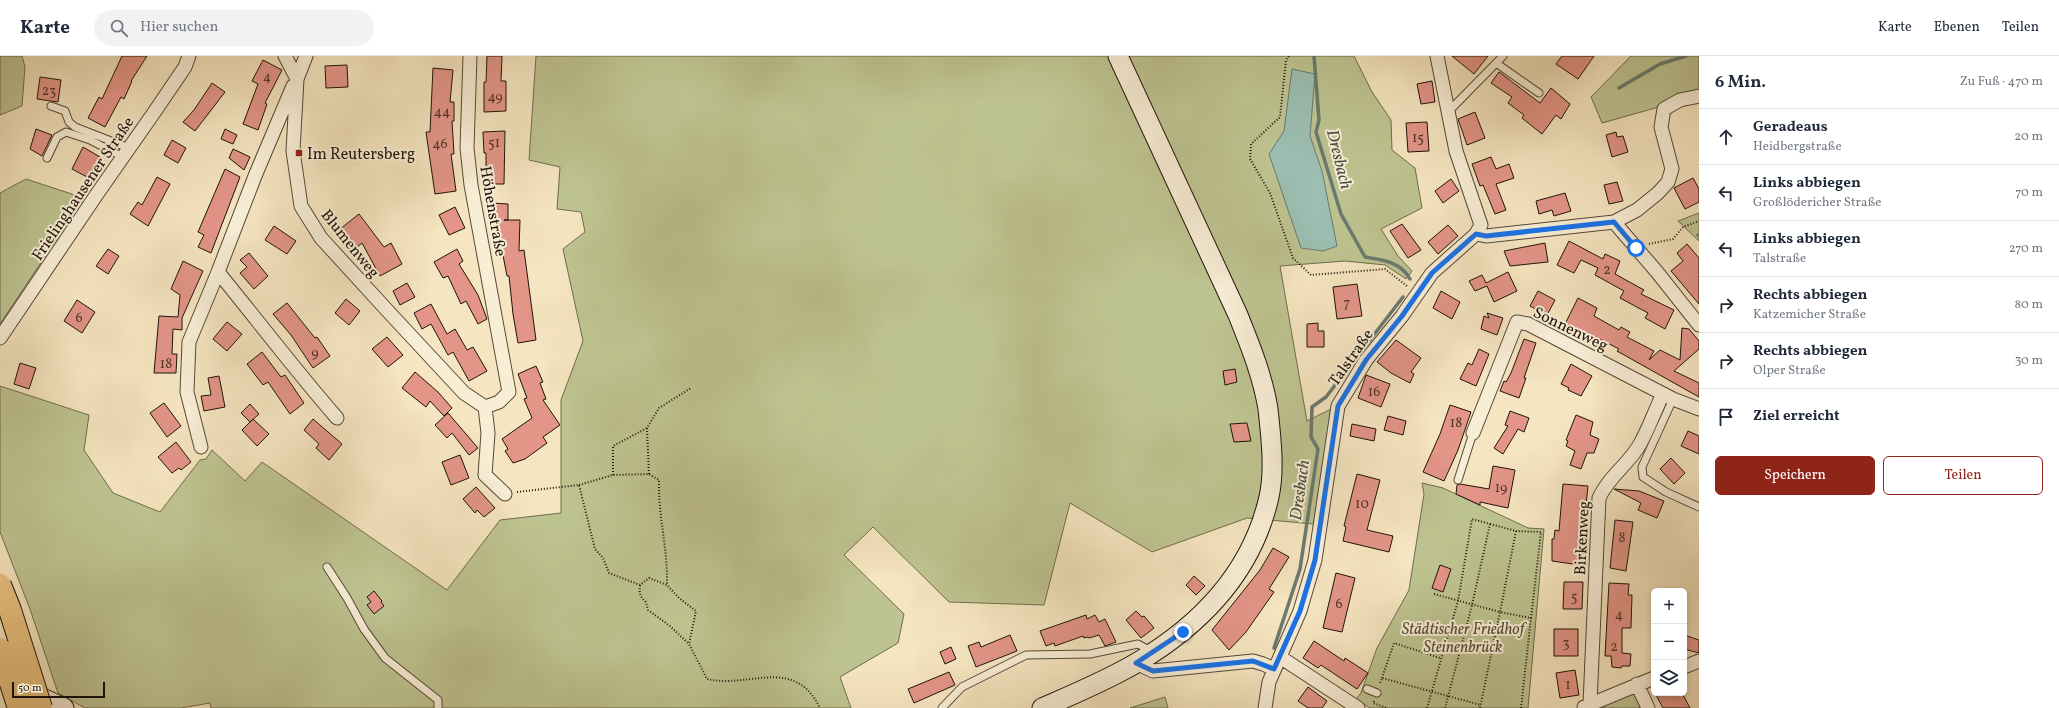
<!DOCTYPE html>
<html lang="de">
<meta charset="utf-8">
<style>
body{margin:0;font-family:Vollkorn,serif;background:#f2f2f3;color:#1f2937}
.controls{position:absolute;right:12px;bottom:12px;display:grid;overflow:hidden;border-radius:6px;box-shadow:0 2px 6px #0003}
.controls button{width:36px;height:36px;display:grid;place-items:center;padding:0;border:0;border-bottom:1px solid #e0e1e3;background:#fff;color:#1f2937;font:20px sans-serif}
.scale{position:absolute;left:12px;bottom:10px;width:93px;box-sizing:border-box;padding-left:4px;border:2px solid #1f130a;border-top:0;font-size:11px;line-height:14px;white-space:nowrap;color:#1f130a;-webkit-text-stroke:3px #f8eed6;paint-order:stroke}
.stop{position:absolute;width:12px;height:12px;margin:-9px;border:3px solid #1a73e8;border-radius:50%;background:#fff}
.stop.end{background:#1a73e8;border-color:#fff;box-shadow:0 1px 4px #0008}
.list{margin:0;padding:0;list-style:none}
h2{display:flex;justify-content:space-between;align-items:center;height:52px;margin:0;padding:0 16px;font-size:17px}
h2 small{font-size:13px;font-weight:400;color:#747a83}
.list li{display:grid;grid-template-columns:26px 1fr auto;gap:12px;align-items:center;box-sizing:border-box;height:56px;padding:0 16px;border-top:1px solid #e0e1e3}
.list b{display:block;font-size:15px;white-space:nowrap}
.list p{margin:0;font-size:13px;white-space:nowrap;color:#747a83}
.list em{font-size:13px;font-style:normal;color:#747a83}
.actions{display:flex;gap:8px;padding:12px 16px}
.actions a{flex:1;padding:9px 0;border:1px solid #8f2418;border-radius:6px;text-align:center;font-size:14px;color:#8f2418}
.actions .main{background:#8f2418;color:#fff}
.icon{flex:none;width:22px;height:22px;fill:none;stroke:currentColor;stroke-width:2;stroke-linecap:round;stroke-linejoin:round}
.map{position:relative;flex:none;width:1699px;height:652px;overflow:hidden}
header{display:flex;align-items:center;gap:24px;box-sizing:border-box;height:56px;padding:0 20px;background:#fff;border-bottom:1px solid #e0e1e3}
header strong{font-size:19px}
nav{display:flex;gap:22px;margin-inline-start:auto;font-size:14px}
.search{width:280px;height:36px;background:#f2f2f3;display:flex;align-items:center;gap:10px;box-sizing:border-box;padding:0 14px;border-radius:22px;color:#747a83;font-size:15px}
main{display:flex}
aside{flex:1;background:#fff}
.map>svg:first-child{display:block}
.green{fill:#bec491;stroke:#6e6c4e}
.water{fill:#9cbfb3;stroke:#6a7a6f}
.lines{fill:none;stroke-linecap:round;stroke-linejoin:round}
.stream{stroke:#6a7a6f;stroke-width:3.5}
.building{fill:#e39588;stroke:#1f130a}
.lane-casing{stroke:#544838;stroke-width:9}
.street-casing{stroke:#544838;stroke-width:15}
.secondary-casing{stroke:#1f130a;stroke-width:21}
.path{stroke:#1f130a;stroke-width:2;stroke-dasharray:1 2;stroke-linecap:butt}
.lane{stroke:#f8eed6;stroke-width:7}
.street{stroke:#f8eed6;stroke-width:13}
.secondary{stroke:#f8eed6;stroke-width:19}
.highway-bridge-casing{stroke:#1f130a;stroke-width:24;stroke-linecap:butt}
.highway-bridge{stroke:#eac280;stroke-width:22}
.route{stroke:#1a73e8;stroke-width:5}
.poi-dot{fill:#8f2418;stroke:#f8eed6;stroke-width:1.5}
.labels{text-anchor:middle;stroke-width:4;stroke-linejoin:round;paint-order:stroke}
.number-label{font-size:14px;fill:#50342a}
.poi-label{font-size:16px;fill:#1f130a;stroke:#f8eed6;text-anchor:start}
.street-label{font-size:16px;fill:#1f130a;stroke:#f8eed6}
.park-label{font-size:16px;font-style:italic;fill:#575139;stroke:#f8eed6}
.water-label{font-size:17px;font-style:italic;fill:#4b4f45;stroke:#f8eed6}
</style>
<header>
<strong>Karte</strong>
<div class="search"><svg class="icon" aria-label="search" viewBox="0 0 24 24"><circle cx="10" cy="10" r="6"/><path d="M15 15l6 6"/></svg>Hier suchen</div>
<nav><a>Karte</a><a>Ebenen</a><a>Teilen</a></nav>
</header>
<main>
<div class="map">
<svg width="1699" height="652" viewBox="0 0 1699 652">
<rect width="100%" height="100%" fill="#f5e5c0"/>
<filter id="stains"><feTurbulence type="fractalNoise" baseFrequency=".005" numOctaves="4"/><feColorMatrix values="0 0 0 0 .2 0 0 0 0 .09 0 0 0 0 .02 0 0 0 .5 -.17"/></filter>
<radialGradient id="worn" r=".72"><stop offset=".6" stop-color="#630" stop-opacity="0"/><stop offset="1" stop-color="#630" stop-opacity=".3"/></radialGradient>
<path class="green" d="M0,0H22L25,11L22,50L0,59Z
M536,0H1354L1372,36L1391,64L1392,94L1415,112L1422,152L1381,173L1398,200L1412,215L1406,223L1385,209L1345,205L1280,210L1307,365L1331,353L1314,468L1247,462L1152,496L1070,447L1044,549L949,546L873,471L844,499L904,558L898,587L840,621L851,652H211L210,647L181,652H85L58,637L30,553L0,476V330L89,359L84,394L113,437L160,456L200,404L206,403L212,394L245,425L262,406L447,534L500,464L561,457V344L583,285L563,193L585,176L581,156L557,153L560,111L529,104Z
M1631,0H1699V36L1659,51L1602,67L1591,41Z
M26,123L84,142L0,268V137Z
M1699,157V185L1678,165Z
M1422,427L1443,432L1528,472L1544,473L1528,652H1370L1356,643L1361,637L1377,592L1409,534L1424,438Z
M1634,634L1643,652H1601Z
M1165,641L1168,652H1130Z"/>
<path class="water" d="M1292,13L1315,18L1310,80L1322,115L1337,190L1323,195L1301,192L1269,98L1284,75Z"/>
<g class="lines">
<path class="stream" d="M1314,0L1319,64L1316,76L1341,158L1365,201C1383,204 1401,206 1410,223
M1619,32L1660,8L1686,0
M1698,179H1699
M1274,592L1300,513L1318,393L1311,381L1312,351L1326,341L1403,241"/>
</g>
<path class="building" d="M122,0H147L131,25H132L124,43L121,41L105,71L88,62L99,41L102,43Z
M487,0H502L501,25H506V55L484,56V26H486Z
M1452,0H1488L1474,18Z
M1562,0H1594L1578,23L1556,8Z
M263,4L282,14L265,47L267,48L258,74L243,68L258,28L252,25Z
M347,9L348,31L326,32L325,10Z
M433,12L453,14L450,46H454V65H452L454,98H451L456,135L435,138L426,76H430Z
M1499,16L1540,47L1551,32L1570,48L1561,63L1556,59L1542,78L1522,62L1524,59L1508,47L1512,41L1491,27Z
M40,21L61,24L58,46L37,43Z
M1432,25L1435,46L1421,48L1417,28Z
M212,27L225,36L195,75L183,66L194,54Z
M1475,56L1485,82L1467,89L1458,63Z
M1427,66L1429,95L1408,96L1406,67Z
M36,73L52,79L42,100L30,93Z
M225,73L237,79L233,88L221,83Z
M505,75L504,128H486V97H484L483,76Z
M1616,76L1617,81L1623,80L1628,96L1612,101L1606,79Z
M172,84L186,92L178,107L164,99Z
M83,91L100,101L89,122L72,113Z
M233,93L250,101L244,114L229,102Z
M1491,101L1496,113L1509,108L1514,122L1496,128L1506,154L1495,158L1483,129L1480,130L1472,108Z
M225,113L240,121L211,197L198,191L204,179L198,176Z
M157,121L170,128L148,170L130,158L138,146L142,149Z
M1693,122L1699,133V146L1685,153L1674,132Z
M1451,123L1459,135L1443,147L1435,135Z
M1617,126L1623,145L1609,148L1604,129Z
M1565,137L1571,155L1554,160L1552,154L1539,158L1536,145Z
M492,147L508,148V164H504H520L519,195L524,194L536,284L518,287L513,258L509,220H507L500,184V175H498L499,164H491Z
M455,151L465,172L449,179L439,159Z
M359,158L384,191L391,187L402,208L380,220L362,187L355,193L340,173Z
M1402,168L1421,194L1408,202L1390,175Z
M1448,169L1458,180L1438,198L1428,186Z
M274,170L296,185L287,198L265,184Z
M1569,185L1603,203L1605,198L1620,205L1615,218L1644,234L1641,238L1674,254L1665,273L1645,262L1648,257L1620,242L1624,235L1595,219L1598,212L1581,204L1574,217L1557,209Z
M1545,187L1548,206L1510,210L1504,195Z
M1687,188L1699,202V248L1671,215L1683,205L1677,197Z
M108,193L119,200L108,218L96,210Z
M457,193L463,205L459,208L478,239L487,263L478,268L466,245L461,248L448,220L443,222L434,206Z
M249,197L268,220L254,233L240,217L247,211L240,204Z
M183,205L203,215L182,262V274L173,273L172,298H177L176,317H154L159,260L178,261L180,239L171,233Z
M1508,216L1517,235L1494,246L1487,230L1475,235L1469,225L1482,219L1486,227Z
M407,227L415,241L400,249L393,235Z
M1357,228L1362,260L1337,263L1333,231Z
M1441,235L1460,246L1452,263L1433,252Z
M1538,235L1555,244L1547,259L1530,250Z
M1578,242L1597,252L1594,260L1619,274L1621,271L1630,276L1627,281L1654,295L1649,304L1660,294L1680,304L1682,272L1689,273L1699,285V293L1674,315L1699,327V341L1617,295L1619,293L1586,276L1584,280L1564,270Z
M346,243L360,255L349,269L335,257Z
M77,244L95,256L82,277L64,265Z
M287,247L315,282L317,281L330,300L313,312L291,279L273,258Z
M431,248L447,278L455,273L467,294L473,291L487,315L469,325L453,296L448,299L431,268L422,273L414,257Z
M1487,257L1503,262L1497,279L1481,273L1484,260L1489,262Z
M227,266L242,278L227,295L213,283Z
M1318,267V275H1324V291H1307V268Z
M387,281L403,299L388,311L372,293Z
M1524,283L1536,287L1524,322H1526L1519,342L1500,335L1504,325L1506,326L1511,317Z
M1396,284L1421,302L1411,316L1414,318L1410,327L1391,317L1377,306Z
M1479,293L1489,298L1476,330L1460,323L1468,307L1472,309Z
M262,296L281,321L285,319L304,347L290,358L268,326L263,329L247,308Z
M20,307L36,312L29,333L14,328Z
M1571,308L1592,320L1581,340L1568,334L1569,332L1561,328Z
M536,310L543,326L540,327L546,343L543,344L560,369L543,381L547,387L525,403L513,407L505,395L508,393L502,383L532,362L524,343L527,342L518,318Z
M1235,313L1237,326L1225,329L1223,315Z
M415,316L438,336L452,352L444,360L430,345L426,351L402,332Z
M1366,319L1390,328L1381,351L1358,342Z
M219,320L225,351L204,355L201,340L211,339L208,322Z
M164,347L181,370L167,381L150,357Z
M250,348L259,358L250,366L241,357Z
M1450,349L1471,356L1458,394L1444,425L1423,416L1440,378Z
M1510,355L1529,362L1524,376L1518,373L1503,398L1494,392L1508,370L1505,369Z
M448,357L478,392L469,399L452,377L447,382L435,369Z
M1576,359L1593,366L1590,379L1599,383L1594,397H1587L1581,413L1570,409L1575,395L1566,390L1568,385L1566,384Z
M1388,360L1406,365L1403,379L1384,374Z
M253,363L269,378L257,390L242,374Z
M313,363L342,388L329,404L316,392L319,388L304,374Z
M1247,367L1251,385L1234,386L1230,368Z
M1352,368L1376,373L1374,385L1350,380Z
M1688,375L1699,380V398L1681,390Z
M176,386L191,406L181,414L179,412L172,417L158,401Z
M460,399L469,422L451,429L442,406Z
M1671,402L1685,417L1674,428L1660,413Z
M1493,410L1515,414L1508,452L1480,446V449L1456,438L1457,429L1460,428L1489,433Z
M1357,418L1380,424L1367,474L1393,480L1389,496L1343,485L1346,471L1344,470Z
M1563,428L1588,430L1580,509L1552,505V483H1554L1555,474L1559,475Z
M476,431L495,452L484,461L477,454L475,457L463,443Z
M1614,433L1639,435L1664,445L1657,462L1638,454L1641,447Z
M1615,464L1633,466L1626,515L1610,512Z
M1273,492L1289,501L1269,533L1274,536L1246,576L1229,594L1212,574L1260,514Z
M1440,509L1451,513L1443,536L1432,532Z
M1336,517L1355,522L1342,576L1323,572Z
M1194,520L1205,530L1196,539L1186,529Z
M1564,526H1583L1582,553H1563Z
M1609,527L1629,528L1628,539H1632L1631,572H1622V597L1631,598L1630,610H1622L1621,612L1612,611L1611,600H1605Z
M374,535L382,545L381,546L384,550L374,558L367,549L371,546L367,541Z
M1136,555L1142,561L1144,560L1154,572L1141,582L1126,564Z
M1086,559L1087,563L1095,559L1099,566L1105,563L1116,586L1105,590L1099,579L1089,582L1088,581L1084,582L1083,580L1055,590L1054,587L1046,590L1040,575Z
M1554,573H1578V600H1554Z
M1010,579L1017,595L976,611L968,590L979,586L981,591Z
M1684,579L1699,584V597L1684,593Z
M1314,585L1344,605L1345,602L1368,617L1357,633L1321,609L1318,612L1303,602Z
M951,591L956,603L945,608L940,596Z
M1575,614L1579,639L1560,642L1556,617Z
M949,616L955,629L914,647L908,633Z
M1308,631L1327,645L1322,652H1308L1298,645Z
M1655,637H1682L1690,652H1663Z"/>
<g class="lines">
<g class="lane-casing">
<path id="lane" d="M1496,7L1539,37
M51,50L65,55L69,66L75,71L129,92
M1448,56L1503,0
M47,102L57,81L66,76L90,84L123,101
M1673,343L1642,411L1643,421L1666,436L1699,451
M1458,424L1473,377
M327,511L347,542L364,573L385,602L438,644V652
M1367,633L1377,637
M942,652L962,631L1026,599L1090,598L1138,588L1151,595"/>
</g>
<g class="street-casing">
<path id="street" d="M285,0L297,23
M306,0L297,23L293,95L301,150L321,182L385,252L464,337L485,351L499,346L509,336L471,129L467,92L470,0
M1614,166L1657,216L1699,269
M1476,178L1486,180L1614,166L1637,154L1658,137L1668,126L1672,113L1661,71L1664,53L1680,44L1699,40
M218,216C258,265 296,315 337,362
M0,282L97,138L153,58L185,11L189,0
M485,351L488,377L485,419L505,438
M1473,377L1517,266L1528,268L1673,343L1699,353
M201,391L187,336L189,286L218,216L255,120L293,30
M1280,601L1358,652
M1136,607L1153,615L1253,605L1263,608L1274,613
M1684,611L1699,605
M1637,628L1648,652
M1590,648L1599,442C1609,420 1629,408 1640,388C1649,372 1655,354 1663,338
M1584,651L1654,622
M1265,652L1269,626L1300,555L1315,504L1338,350L1366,304L1402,260L1432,217L1476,178L1481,169L1456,95L1437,0"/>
</g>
<g class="secondary-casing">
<path id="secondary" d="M27,635L64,652
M1042,652C1074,638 1108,624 1138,606C1202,568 1252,516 1269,441C1275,414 1271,381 1268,353C1263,321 1250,289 1238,259L1118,0"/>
</g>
<path class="path" d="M1289,0L1286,4L1280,61L1251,88L1250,103L1270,137L1293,202L1311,219L1385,213L1407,230
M1649,188L1673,183L1683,171L1699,165
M649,418L647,372L659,352L691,332
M613,419V390L647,372
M579,429L613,419L649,418L659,424C658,460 668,493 667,529
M517,436L579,429L595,493L603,502L609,517L640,529L649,522L667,529L679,542L696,555L689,588L707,623C749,633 794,599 820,652
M1490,468L1516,475L1500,556L1531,562L1541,476L1516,475
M640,529C639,537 640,541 646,546L648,554L670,570L689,588
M1434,538L1500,556L1480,652
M1382,622L1394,587L1440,602
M1380,627L1382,622L1481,649
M1374,645L1373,647L1387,652
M1427,652L1458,545L1472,463L1490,468L1472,549L1445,652
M1521,652L1531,562"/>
<use href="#lane" class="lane"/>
<use href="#street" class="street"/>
<use href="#secondary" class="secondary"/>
<g class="highway-bridge-casing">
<path id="highway-bridge" d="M0,529L10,554L41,652
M0,593L19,652"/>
</g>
<use href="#highway-bridge" class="highway-bridge"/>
</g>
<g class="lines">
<path class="route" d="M1183,576L1136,607L1153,615L1253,605L1274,613L1300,555L1315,504L1338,350L1366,304L1402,260L1432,217L1476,178L1486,180L1614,166L1636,192"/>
</g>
<rect class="poi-dot" x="295" y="93" width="8" height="8" rx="2"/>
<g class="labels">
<g class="number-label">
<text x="267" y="25">4</text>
<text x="49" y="39">23</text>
<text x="495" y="45">49</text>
<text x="442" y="60">44</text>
<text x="1418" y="86">15</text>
<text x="494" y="91">51</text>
<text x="440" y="92">46</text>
<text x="1607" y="218">2</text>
<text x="1347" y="251">7</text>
<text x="79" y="266">6</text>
<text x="315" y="301">9</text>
<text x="166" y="312">18</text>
<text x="1374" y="340">16</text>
<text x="1456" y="371">18</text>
<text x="1501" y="436">19</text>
<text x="1362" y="452">10</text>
<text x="1622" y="486">8</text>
<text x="1574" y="545">5</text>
<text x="1339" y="552">6</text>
<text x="1619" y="563">4</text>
<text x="1566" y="591">3</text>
<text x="1614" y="595">2</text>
<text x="1568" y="633">1</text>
</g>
<g class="poi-label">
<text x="307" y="103">Im Reutersberg</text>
</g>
<g class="street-label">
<text transform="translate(82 132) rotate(-56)" y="6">Frielinghausener Straße</text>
<text transform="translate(494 155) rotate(80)" y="6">Höhenstraße</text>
<text transform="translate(351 187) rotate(51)" y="6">Blumenweg</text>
<text transform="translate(1571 272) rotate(26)" y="6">Sonnenweg</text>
<text transform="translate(1350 301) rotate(-55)" y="6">Talstraße</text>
<text transform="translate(1581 482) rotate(-87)" y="6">Birkenweg</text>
</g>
<g class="park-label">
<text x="1463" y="578">Städtischer Friedhof<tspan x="1463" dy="18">Steinenbrück</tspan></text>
</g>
<g class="water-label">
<text transform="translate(1340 103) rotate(76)" y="6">Dresbach</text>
<text transform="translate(1299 434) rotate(-82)" y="6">Dresbach</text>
</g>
</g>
<rect width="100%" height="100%" filter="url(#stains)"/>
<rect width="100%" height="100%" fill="url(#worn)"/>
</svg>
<div class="controls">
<button>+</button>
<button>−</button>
<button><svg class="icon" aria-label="layers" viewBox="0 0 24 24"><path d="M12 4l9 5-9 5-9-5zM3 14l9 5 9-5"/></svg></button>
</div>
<div class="scale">50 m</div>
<div class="stop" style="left:1636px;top:192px"></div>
<div class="stop end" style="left:1183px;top:576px"></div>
</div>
<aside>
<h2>6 Min.<small>Zu Fuß · 470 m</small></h2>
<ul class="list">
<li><svg class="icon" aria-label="ahead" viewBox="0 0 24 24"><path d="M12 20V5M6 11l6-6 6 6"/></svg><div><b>Geradeaus</b><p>Heidbergstraße</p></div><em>20 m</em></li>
<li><svg class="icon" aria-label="left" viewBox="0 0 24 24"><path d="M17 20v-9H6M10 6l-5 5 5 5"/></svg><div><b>Links abbiegen</b><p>Großlödericher Straße</p></div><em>70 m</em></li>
<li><svg class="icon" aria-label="left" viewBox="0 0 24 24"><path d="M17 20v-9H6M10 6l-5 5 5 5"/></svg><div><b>Links abbiegen</b><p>Talstraße</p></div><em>270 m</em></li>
<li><svg class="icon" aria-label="right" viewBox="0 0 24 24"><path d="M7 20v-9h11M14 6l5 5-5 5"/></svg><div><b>Rechts abbiegen</b><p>Katzemicher Straße</p></div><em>80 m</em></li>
<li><svg class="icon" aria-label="right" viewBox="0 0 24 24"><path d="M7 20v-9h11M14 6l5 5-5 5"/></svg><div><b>Rechts abbiegen</b><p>Olper Straße</p></div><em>30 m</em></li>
<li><svg class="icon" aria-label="arrive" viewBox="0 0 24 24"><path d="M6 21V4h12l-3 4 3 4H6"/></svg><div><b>Ziel erreicht</b></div></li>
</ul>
<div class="actions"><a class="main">Speichern</a><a>Teilen</a></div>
</aside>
</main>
